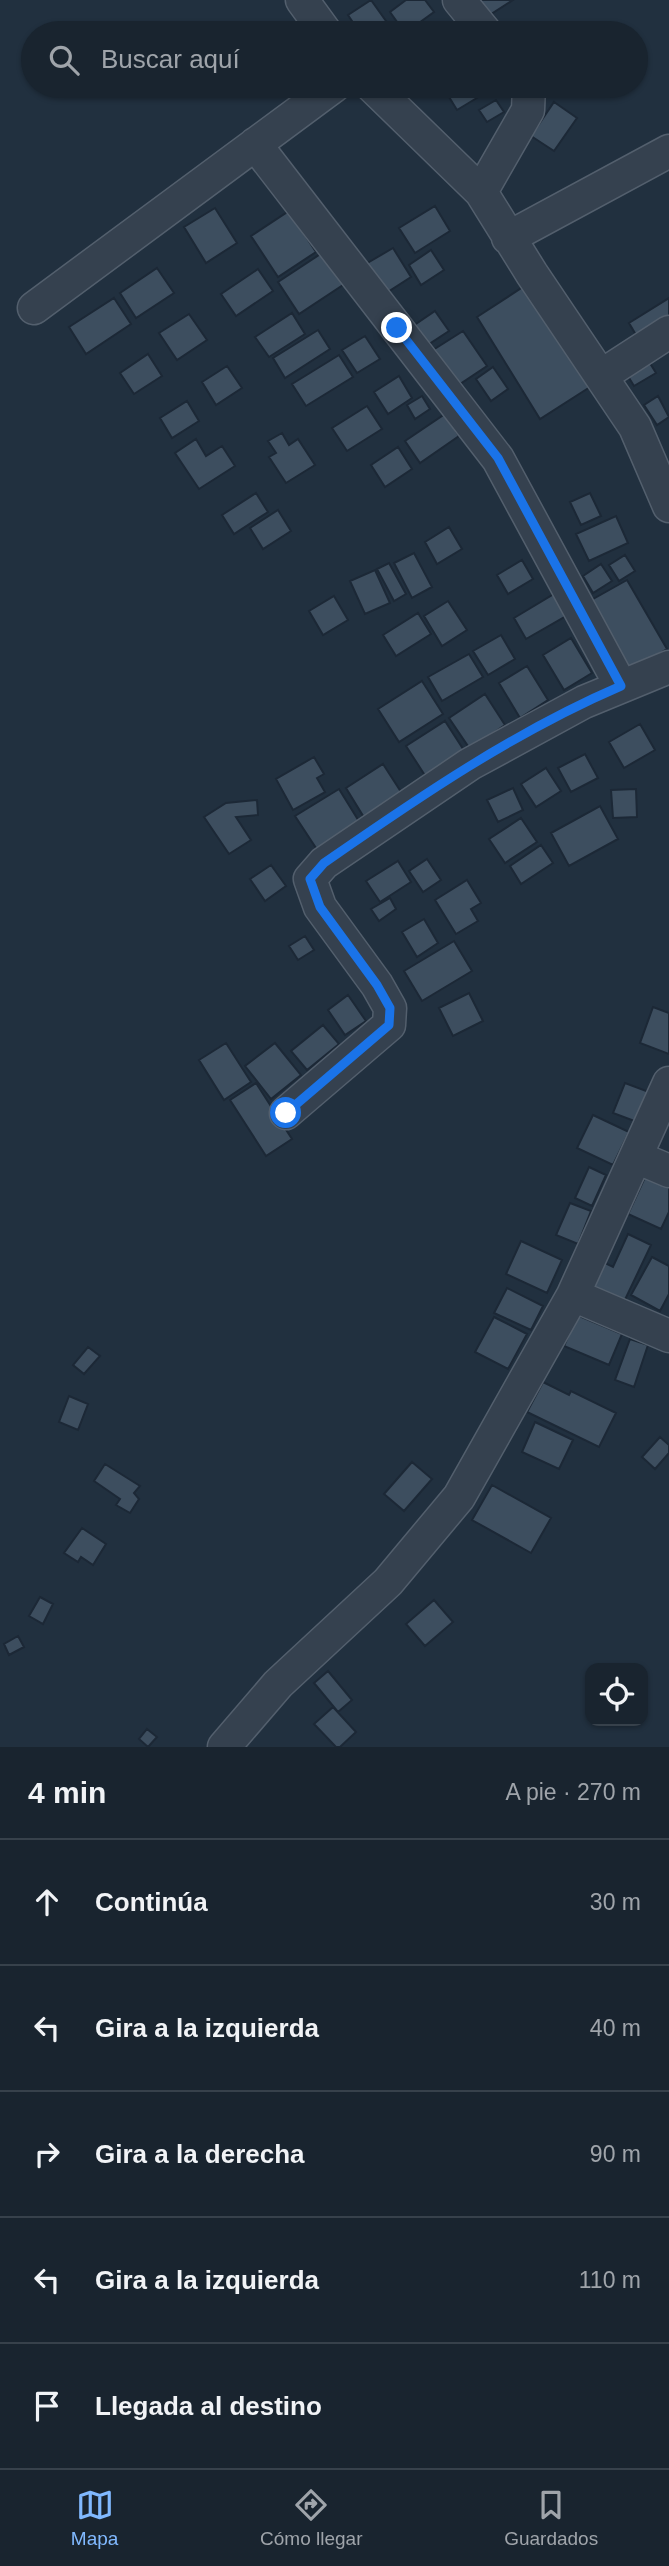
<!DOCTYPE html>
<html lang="es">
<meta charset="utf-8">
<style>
body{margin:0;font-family:Arial,sans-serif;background:#222c37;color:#f1f3f6}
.controls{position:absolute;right:21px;bottom:21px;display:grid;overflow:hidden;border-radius:14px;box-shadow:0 2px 5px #0004}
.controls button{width:63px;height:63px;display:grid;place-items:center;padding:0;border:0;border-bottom:2px solid #37414b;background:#19242f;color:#f1f3f6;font:35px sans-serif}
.stop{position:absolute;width:21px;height:21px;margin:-16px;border:5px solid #1a73e8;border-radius:50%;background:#fff}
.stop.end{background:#1a73e8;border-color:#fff;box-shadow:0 2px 7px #0008}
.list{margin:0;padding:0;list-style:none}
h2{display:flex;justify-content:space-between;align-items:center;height:91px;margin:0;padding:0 28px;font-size:30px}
h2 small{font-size:23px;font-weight:400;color:#9fa4aa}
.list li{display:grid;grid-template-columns:46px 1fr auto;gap:21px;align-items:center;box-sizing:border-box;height:126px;padding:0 28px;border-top:2px solid #37414b}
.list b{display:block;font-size:26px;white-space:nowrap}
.list em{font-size:23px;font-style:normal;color:#9fa4aa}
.icon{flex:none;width:38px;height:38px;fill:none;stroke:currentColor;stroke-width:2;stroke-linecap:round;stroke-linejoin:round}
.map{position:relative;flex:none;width:669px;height:1747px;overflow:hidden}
.search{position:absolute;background:#19242f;box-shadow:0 2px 5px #0004;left:21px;right:21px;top:21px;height:77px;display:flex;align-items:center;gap:18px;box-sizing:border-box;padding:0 24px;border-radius:38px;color:#9fa4aa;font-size:26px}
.sheet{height:721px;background:#19242f}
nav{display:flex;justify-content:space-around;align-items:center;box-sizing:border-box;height:98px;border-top:2px solid #37414b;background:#19242f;font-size:19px;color:#9fa4aa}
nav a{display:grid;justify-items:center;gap:4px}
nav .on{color:#81b9ff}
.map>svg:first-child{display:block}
.building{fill:#3d4e5f;stroke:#1c2836;stroke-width:2}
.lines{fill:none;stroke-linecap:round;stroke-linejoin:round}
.minor-casing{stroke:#535f6d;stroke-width:35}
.minor{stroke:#35414f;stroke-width:32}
.route{stroke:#1a73e8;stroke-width:9}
</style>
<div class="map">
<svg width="669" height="1747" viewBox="0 0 669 1747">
<rect width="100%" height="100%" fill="#21303f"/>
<path class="building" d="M371,0L386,21L367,33H360L348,15Z
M406,0H425L434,12L405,33L390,12Z
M478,0H513L488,16Z
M456,86H487L490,90L457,110L446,92Z
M496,100L504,112L487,122L479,110Z
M554,102L577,118L554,151L531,136Z
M435,206L450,231L415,253L399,228Z
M215,208L237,243L206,263L184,227Z
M289,211L316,252L278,277L251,236Z
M393,248L411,277L383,295L364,265Z
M328,249L349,281L299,314L278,282Z
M431,250L444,270L421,285L409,265Z
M157,268L174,293L136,318L120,293Z
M258,269L273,291L236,316L221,294Z
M526,285L590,387L540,419L477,317Z
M114,298L131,324L86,354L69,327Z
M669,298V321L639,340L629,323Z
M435,311L449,331L426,346L413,326Z
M292,313L305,334L269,357L255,337Z
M189,314L207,340L177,360L159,333Z
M318,330L330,349L285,378L273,358Z
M463,331L487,366L457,386L433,350Z
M365,336L380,359L357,373L342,350Z
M148,354L162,376L134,394L120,373Z
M339,355L353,377L306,406L292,384Z
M645,355L656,373L634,386L623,368Z
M227,366L242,388L216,405L202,382Z
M493,367L508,389L491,401L476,379Z
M399,376L412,398L388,414L374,392Z
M422,396L430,409L415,419L407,405Z
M658,396L669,417L657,425L644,405Z
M187,401L199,421L172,438L160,418Z
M367,406L382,429L347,451L332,428Z
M445,414L459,436L420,463L405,441Z
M282,433L289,445L298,439L315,465L286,483L269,457L276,453L268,441Z
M196,439L206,456L222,446L235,466L199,489L175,453Z
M398,447L412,469L385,487L371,465Z
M256,493L268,512L234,534L222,515Z
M590,493L601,516L581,525L570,502Z
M278,510L291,531L263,549L250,528Z
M616,516L628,543L589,561L576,534Z
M449,527L462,549L437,564L425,542Z
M414,553L432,587L412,598L394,563Z
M625,555L635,571L619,581L609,565Z
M522,560L533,579L508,594L497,575Z
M389,563L406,594L394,601L377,569Z
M601,564L612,581L593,593L583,576Z
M375,570L390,603L365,614L350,581Z
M627,580L667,649L627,673L586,603Z
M554,594L566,616L526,639L514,618Z
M334,596L348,620L323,635L309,611Z
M448,601L467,630L442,646L424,616Z
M418,613L431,634L396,656L383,635Z
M501,635L515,659L488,675L473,651Z
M571,638L592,673L564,690L543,655Z
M469,654L483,677L442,701L428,677Z
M527,666L548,700L520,718L499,683Z
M422,681L443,714L399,742L378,709Z
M485,694L505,725L470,749L449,718Z
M445,721L465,752L426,777L406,746Z
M640,724L655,750L624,768L609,742Z
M585,754L598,778L571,792L558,768Z
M314,757L324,774L317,778L325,792L293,810L276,779Z
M383,764L403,795L365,819L346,788Z
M546,768L561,791L536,807L521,784Z
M513,788L523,810L498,822L487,800Z
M339,789L360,823L318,851L295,816Z
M636,789L637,817L613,818L611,790Z
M257,800L258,815L236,817L251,840L229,854L204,817L226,803Z
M600,806L618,839L569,866L551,833Z
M521,818L537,842L505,863L489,839Z
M541,845L553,863L521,884L510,866Z
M427,859L441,880L423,892L409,871Z
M398,861L411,882L380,902L366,881Z
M271,865L286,886L265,901L250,879Z
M467,880L481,903L471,909L478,921L456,934L435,900Z
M390,898L396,909L379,921L371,909Z
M424,919L438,943L417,957L402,932Z
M305,936L314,950L298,960L289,946Z
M454,941L472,971L422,1001L404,971Z
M469,993L483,1021L453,1036L439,1008Z
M348,995L366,1021L345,1035L328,1010Z
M653,1007L669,1013V1054L640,1043Z
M323,1025L339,1044L307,1070L291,1051Z
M226,1043L251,1082L224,1100L199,1060Z
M275,1043L301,1075L271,1099L245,1066Z
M256,1083L292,1139L266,1156L230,1100Z
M625,1083L649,1092L637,1122L613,1113Z
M593,1115L629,1132L613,1165L577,1148Z
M589,1167L606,1175L592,1206L575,1198Z
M647,1173L669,1183V1212L661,1229L628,1214Z
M570,1203L591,1211L578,1244L556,1235Z
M628,1234L651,1245L622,1306L583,1288L597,1259L613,1267Z
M521,1241L562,1260L547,1293L506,1274Z
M652,1257L669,1266V1294L660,1311L631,1295Z
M507,1288L543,1306L531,1330L494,1313Z
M577,1315L622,1334L609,1365L564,1346Z
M494,1317L527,1334L508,1369L475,1352Z
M630,1339L648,1345L634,1387L615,1380Z
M88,1347L100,1356L84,1374L73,1365Z
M543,1382L569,1395L571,1391L616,1413L599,1447L527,1412Z
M69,1396L88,1404L78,1430L59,1422Z
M535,1422L573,1440L559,1469L522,1452Z
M660,1437L669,1445V1453L655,1469L642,1457Z
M412,1462L432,1479L404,1511L384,1494Z
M105,1464L140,1486L134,1493L139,1499L130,1513L116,1505L120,1499L94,1481Z
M492,1485L551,1518L531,1553L472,1520Z
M82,1528L106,1544L93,1565L81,1557L78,1562L64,1553Z
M40,1597L53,1604L43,1624L29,1616Z
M434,1600L453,1622L425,1646L406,1624Z
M18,1636L24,1647L9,1655L4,1644Z
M328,1671L352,1700L338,1712L314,1683Z
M333,1707L356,1732L340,1747H336L314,1724Z
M147,1729L157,1737L148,1747L139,1739Z"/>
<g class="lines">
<g class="minor-casing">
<path id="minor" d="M302,0L326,33
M459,0L486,33
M372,86L481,192
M529,86L528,110L481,192L532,274L635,427L669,506
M255,144L498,459L621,686
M508,238L669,151
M34,308L334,86
M601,376L669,332
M286,1113L389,1025L390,1008L377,985L320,907L310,879L324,863L470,764L584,702L669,667
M636,1157L669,1171
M573,1295L669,1336
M224,1747L278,1684L388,1582L459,1497L573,1295L669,1083"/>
</g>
<use href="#minor" class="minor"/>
</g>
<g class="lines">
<path class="route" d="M286,1113L389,1025L390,1008L377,985L320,907L310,879L324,863C419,797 514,732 621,686L498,458L397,328"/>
</g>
</svg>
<div class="controls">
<button><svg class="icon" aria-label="locate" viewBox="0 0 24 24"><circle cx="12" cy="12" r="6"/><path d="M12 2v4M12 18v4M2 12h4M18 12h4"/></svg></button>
</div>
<div class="stop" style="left:286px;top:1113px"></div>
<div class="stop end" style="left:397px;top:328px"></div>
<div class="search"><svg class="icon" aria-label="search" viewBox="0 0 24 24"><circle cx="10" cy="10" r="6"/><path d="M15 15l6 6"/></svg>Buscar aquí</div>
</div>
<section class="sheet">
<h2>4 min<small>A pie · 270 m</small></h2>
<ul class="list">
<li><svg class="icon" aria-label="ahead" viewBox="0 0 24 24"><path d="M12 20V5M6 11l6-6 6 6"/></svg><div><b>Continúa</b></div><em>30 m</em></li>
<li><svg class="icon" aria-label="left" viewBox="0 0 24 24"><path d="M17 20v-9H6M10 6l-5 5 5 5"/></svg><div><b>Gira a la izquierda</b></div><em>40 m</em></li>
<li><svg class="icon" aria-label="right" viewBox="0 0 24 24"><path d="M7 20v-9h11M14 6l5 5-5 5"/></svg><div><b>Gira a la derecha</b></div><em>90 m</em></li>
<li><svg class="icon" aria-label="left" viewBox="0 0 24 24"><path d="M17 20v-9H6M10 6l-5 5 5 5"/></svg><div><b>Gira a la izquierda</b></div><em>110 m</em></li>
<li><svg class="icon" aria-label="arrive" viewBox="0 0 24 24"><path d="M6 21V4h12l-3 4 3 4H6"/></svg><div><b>Llegada al destino</b></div></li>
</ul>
</section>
<nav>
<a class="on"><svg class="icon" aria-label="map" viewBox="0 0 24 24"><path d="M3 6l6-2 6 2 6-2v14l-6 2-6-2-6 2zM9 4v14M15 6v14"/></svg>Mapa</a>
<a><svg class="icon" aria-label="directions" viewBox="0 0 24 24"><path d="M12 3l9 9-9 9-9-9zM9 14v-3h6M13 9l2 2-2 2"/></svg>Cómo llegar</a>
<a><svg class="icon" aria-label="saved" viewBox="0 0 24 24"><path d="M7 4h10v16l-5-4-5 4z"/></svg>Guardados</a>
</nav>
